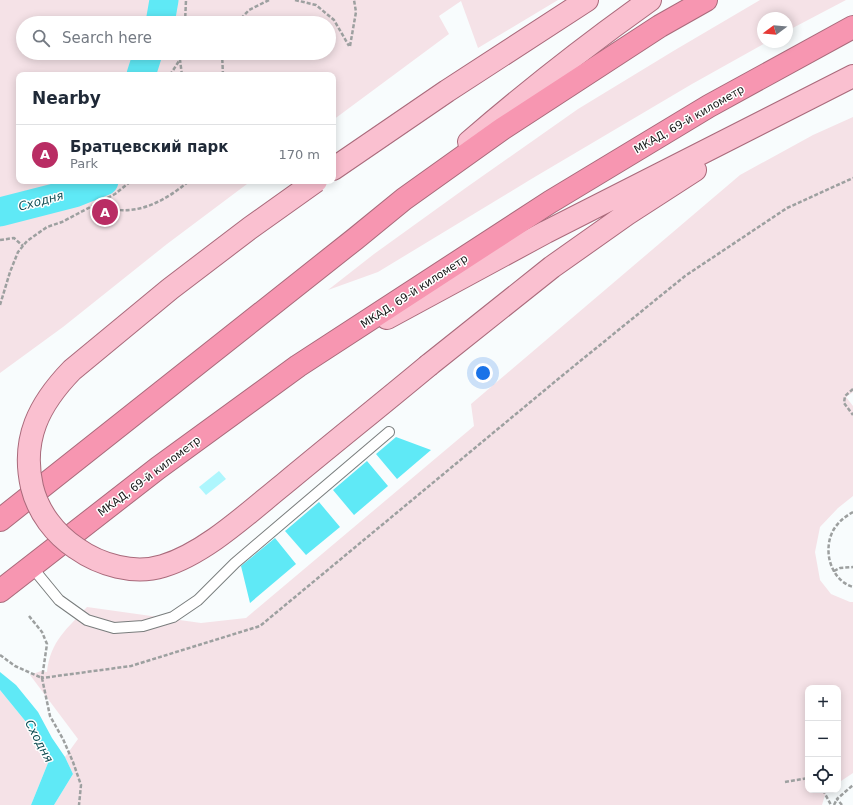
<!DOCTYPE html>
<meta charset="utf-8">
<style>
body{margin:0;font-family:"DejaVu Sans",sans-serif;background:#f2f2f3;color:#1f2937}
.controls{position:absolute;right:12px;bottom:12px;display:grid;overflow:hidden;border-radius:8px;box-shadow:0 2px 10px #0003}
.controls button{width:36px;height:36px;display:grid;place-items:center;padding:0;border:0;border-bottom:1px solid #e0e1e3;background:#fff;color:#1f2937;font:20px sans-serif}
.compass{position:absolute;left:757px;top:12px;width:36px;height:36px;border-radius:50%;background:#fff;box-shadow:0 2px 10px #0003;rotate:254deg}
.you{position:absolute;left:483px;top:373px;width:14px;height:14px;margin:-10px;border:3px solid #fff;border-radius:50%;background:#1a73e8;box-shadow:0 0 0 6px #1a73e833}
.badge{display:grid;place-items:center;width:26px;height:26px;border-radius:50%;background:#b92d64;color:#fff;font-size:13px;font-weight:700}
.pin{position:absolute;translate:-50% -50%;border:2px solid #fff;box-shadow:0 1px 4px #0006}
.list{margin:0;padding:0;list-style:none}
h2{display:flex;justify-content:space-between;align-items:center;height:52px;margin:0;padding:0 16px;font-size:17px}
h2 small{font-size:13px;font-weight:400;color:#747a83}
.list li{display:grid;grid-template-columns:26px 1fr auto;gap:12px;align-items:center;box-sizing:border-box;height:60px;padding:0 16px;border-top:1px solid #e0e1e3}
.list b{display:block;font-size:15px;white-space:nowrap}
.list p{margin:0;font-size:13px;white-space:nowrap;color:#747a83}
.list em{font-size:13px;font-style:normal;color:#747a83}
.icon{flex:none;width:22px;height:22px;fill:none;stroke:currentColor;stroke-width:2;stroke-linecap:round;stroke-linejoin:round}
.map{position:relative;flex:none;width:853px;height:805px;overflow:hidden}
.search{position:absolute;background:#fff;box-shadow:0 2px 10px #0003;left:16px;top:16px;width:320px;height:44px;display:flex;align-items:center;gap:10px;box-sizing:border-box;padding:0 14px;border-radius:22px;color:#747a83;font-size:15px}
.panel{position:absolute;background:#fff;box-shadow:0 2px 10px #0003;left:16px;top:72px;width:320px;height:112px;border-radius:8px}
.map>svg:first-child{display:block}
.green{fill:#f5e2e7;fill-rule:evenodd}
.water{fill:#5fe9f6}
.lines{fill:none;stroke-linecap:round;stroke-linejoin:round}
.river{stroke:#5fe9f6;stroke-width:29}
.building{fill:#aef6fd}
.lane-casing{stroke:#797d7d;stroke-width:12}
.primary-casing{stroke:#a96a7b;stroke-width:24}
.highway-casing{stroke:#a96a7b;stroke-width:24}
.path{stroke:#9da0a0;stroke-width:2.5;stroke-dasharray:4 2;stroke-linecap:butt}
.lane{stroke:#fff;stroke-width:10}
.primary{stroke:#fac0d0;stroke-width:22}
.highway{stroke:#f796b1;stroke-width:22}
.primary-bridge-casing{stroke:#a96a7b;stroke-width:24;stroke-linecap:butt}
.primary-bridge{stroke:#fac0d0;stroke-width:22}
.labels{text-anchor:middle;stroke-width:3;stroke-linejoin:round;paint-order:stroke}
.street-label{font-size:11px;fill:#171818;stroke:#fff}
.water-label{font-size:12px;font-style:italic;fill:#114e54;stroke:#fff}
</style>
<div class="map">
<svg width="853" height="805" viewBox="0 0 853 805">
<rect width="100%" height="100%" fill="#f8fcfd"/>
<path class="green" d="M0,0H558L478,48L461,1L439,16L449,34L333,120V75H19V181H251L167,244L63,327L0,373ZM23,23H329V53H23Z
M760,0H846L787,31V18H763V42H767L692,84L533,178L378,272L328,290L374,254L467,187L578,109L675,50Z
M853,117V392L846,397L853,406V496L838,508L820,527L815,552L820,580L831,594L850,602H853V773L838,783V688H808V790H828L826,792L822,805H54L73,774L65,757L78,739L30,675L41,671L47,672C50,641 68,628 87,607L201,623L246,618L474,426L471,404L740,175L813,135Z
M0,690L31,728L48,763L31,805H0Z"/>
<path class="water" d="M396,437L431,450L397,479L376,454Z
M367,461L388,486L354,515L333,490Z
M319,502L340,527L306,555L285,531Z
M275,538L296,564L250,603L241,566Z
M0,672L16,685L38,712L52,738L65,757L73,774L54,805H31L48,763L31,728L0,690Z"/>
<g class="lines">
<path class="river" d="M160,23L164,0
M141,75L148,53
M0,212L74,193L104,181"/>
</g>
<path class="building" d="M219,471L226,479L206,495L199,487Z"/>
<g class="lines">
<g class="lane-casing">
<path id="lane" d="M31,566L59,600L87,620L114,628L143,626L173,617L198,600L235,563L389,432"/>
</g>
<g class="primary-casing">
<path id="primary" d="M469,142C527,92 588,44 650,0
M333,169L447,91L587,0
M387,318L546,232L853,76
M429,365L552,267L627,214L695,170"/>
</g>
<g class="highway-casing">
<path id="highway" d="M0,520L355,239L404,199L502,129L660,26L706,0
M0,591L158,468L298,366L550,202L709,106L853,27"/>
</g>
<path class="path" d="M295,0L316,5L334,20L349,46
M185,23L186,0
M237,23L249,10L269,0
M350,46L356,12L354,0
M181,53L180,60L182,75
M222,53L223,75
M170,75L179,61
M104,201C109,204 115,209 120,210C146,212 170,197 189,181
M0,240L14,238L23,246
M0,305L10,272L18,252L27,241L47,227L62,222L115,194L131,181
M853,389L845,396L844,403L853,415
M853,512C846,516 839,521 834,529C822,549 830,580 853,587
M834,571L840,568L853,567
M29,616L42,632L47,644L42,678L131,666L260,626L563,375L685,276L787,208L853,178
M0,655L15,666L42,678L50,716L63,739L73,762L81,785L79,805
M785,782L808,778
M823,790L831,805
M834,805L837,799
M842,805L837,799L853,785"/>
<use href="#lane" class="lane"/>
<use href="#primary" class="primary"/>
<use href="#highway" class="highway"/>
<g class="primary-bridge-casing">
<path id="primary-bridge" d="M316,181L250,228L170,289L72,370C39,404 21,439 32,487C38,512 55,534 76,548C100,565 134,575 163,566C206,553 249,512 284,484C332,444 381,405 429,365"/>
</g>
<use href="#primary-bridge" class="primary-bridge"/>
</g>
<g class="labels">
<g class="street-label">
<text transform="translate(689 119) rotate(-30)" y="4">МКАД, 69-й километр</text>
<text transform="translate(414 291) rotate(-33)" y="4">МКАД, 69-й километр</text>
<text transform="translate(149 476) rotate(-37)" y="4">МКАД, 69-й километр</text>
</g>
<g class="water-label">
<text transform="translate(41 201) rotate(-15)" y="4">Сходня</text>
<text transform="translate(39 741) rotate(62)" y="4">Сходня</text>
</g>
</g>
</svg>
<div class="controls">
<button>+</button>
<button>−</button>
<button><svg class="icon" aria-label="locate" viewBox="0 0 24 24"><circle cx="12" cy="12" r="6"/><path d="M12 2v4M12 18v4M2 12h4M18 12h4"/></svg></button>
</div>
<svg class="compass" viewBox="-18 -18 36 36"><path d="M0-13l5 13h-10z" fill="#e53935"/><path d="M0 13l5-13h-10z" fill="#747a83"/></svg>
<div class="you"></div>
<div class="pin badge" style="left:105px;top:212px">A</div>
<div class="search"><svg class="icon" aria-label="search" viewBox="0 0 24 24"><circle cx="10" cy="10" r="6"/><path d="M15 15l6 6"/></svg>Search here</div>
<section class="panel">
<h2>Nearby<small></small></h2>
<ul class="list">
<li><span class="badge">A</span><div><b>Братцевский парк</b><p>Park</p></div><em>170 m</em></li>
</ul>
</section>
</div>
